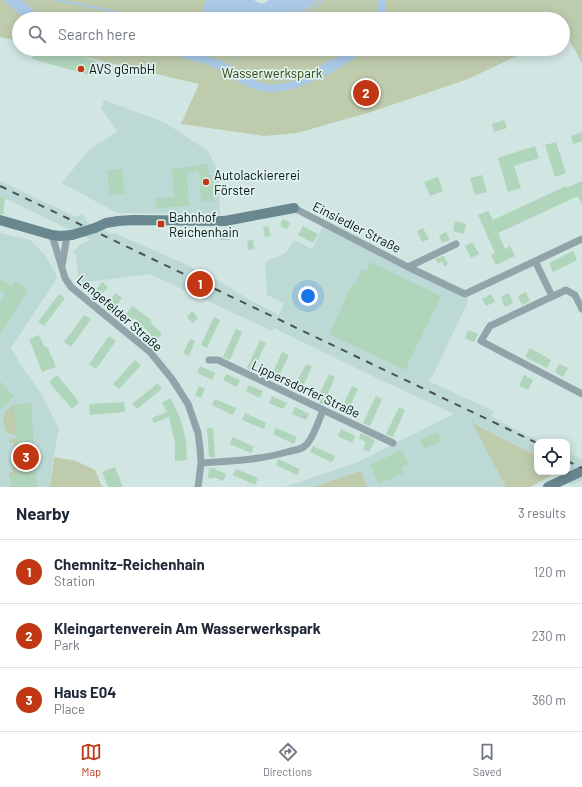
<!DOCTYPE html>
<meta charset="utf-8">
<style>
body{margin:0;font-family:Barlow,sans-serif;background:#f2f2f3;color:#1f2937}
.controls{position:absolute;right:12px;bottom:12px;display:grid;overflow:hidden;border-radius:8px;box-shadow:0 2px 10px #0003}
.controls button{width:36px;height:36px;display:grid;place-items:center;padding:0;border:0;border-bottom:1px solid #e0e1e3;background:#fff;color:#1f2937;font:20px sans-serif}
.you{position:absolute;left:308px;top:296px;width:14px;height:14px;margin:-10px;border:3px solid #fff;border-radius:50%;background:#1a73e8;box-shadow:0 0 0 6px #1a73e833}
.badge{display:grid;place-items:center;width:26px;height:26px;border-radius:50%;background:#c13714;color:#fff;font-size:13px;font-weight:700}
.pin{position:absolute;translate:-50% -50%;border:2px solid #fff;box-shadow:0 1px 4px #0006}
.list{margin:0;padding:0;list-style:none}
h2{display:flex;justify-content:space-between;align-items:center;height:52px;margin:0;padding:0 16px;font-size:17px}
h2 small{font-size:13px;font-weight:400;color:#747a83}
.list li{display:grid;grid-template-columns:26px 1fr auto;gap:12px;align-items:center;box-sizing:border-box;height:64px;padding:0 16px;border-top:1px solid #e0e1e3}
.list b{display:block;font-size:15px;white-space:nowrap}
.list p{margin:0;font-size:13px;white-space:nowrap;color:#747a83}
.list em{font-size:13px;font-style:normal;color:#747a83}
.icon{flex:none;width:22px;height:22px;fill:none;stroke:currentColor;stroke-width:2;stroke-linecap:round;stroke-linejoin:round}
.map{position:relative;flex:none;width:582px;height:487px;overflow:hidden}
.search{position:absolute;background:#fff;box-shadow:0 2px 10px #0003;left:12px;right:12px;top:12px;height:44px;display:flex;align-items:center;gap:10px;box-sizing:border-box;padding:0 14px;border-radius:22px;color:#747a83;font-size:15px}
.sheet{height:244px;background:#fff}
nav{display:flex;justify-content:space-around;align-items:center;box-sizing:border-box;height:56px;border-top:1px solid #e0e1e3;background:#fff;font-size:11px;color:#747a83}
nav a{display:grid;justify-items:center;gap:2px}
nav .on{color:#c13714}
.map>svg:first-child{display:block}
.built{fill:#bcd9d5}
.green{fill:#bfcbad}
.water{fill:#a9c9e6}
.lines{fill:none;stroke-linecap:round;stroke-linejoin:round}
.stream{stroke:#a9c9e6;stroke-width:2}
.building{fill:#afd5bb}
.street{stroke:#90a4a9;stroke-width:7}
.secondary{stroke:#69878f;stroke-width:10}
.rail{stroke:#495452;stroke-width:2;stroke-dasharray:7 7;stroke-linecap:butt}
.secondary-bridge{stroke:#69878f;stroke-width:10}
.poi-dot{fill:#c13714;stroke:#def2ef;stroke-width:1.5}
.labels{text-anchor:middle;stroke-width:3.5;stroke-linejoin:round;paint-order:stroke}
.poi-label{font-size:13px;fill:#0a1110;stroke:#def2ef;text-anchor:start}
.park-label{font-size:13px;fill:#34450b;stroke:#def2ef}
.street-label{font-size:13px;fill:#0a1110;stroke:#def2ef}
</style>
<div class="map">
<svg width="582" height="487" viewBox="0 0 582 487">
<rect width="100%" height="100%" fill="#d1e5e2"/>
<path class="built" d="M104,100L164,122L208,151L218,172L220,214L117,213L62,183L87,152L117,131L101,108Z
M0,181L76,217L83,214L87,222L111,234L114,233L185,264L217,280L250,300L279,315L284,303L267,295L265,262L286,253L294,240L312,249L324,225L465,294L468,302L432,377L428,381L494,411L491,416L518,431L543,442H537V456L472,423L506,487H284L356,463L454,414L364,372L274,328L272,331L150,274L79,283L76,255L73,253L76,249L81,244L91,240L0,196Z
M0,233L30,240L44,254L55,272L57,278L11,348L21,365L41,394L59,429L52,465L50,487H0Z
M567,453L582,459V480L572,485L556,474L559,472H567Z"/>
<path class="green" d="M0,0H206L203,11V19H19V41L0,37Z
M316,0H582V63L566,34L563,35V19H291L297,13L308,8Z
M51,49H532L468,79L371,112L297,133L264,136L181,124L199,84Z
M14,404L16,435C3,435 5,426 3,416L5,414L4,413Z
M472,423L537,456V472H559L530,487H506Z
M17,438L19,475L9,476V473L13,472L12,461L14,443L9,442V441L11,439Z
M54,457L76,461L95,470L102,487H50Z
M361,471L367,487H313Z"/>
<path class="water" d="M4,0H22L35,12L43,16L60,19H27L19,14Z
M206,0H254C259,4 264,5 269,0H316L308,8L297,13L291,19H203V11Z
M377,0H385V19H378Z
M159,49H182L205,55L222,61L256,81L268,84H281L310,76L323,64L342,54L348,49H367C342,69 287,102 254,89C238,83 225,73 211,66C206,63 199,62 193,61C182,57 170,53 159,49Z"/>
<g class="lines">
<path class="stream" d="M56,0L108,10L145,19
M299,19L323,0"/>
</g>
<path class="building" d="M35,49H40L50,52L51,49H82L85,50L83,57L97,62L93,76L32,59Z
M504,120L507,128L494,132L492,124Z
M582,132V141L573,144L571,136Z
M556,142L566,173L555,177L545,145Z
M535,146L539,158L514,166L521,188L508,192L498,158Z
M208,164L209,175H212L214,201L201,202L199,171L187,173L189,206L156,208L155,198L174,197L172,169Z
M122,169L125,193L110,195L107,171Z
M482,175L487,192L475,195L470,178Z
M438,177L443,191L430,196L424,182Z
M582,181V204L578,196L498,233L505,249L510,246L515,256L496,265L491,255L495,253L478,215L488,211L493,220L566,186L567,188Z
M0,196L5,198L3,214H0Z
M283,219L290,223L287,229L280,226Z
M455,221L466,224L464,234L453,231Z
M268,226L271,236L265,237L263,227Z
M303,226L318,234L313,243L298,235Z
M423,228L429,239L422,242L417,231Z
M230,230V240H220L219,231Z
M446,232L450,240L442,243L439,236Z
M253,240L254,249L248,250L247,241Z
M472,242L479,254L471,258L465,246Z
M573,251L577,260L553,272L549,263Z
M444,256L448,264L444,267L442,261L438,264L435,259Z
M370,262L441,296L405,370L329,334L352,284L355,285L362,269L366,271Z
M0,279L12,286L14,281L28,290L0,334V303L6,293L0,290Z
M102,282L108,287L101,295L96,290Z
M526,292L530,301L522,305L518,296Z
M116,293L122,298L116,306L110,300Z
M509,293L513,303L505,307L501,297Z
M59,294L65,298L44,326L38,322Z
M491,294L495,302L486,306L482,299Z
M133,306L152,321L150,322L162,334L156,341L150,335L151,334L134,318L132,321L125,315Z
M192,311L198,318L193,323L187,317Z
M84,315L91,319L71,347L64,342Z
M214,317L220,320L207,348L201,345Z
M236,329L242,332L230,360L223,357Z
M468,330L478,334L474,342L465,338Z
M39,335L44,346L48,348L56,367L42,372L29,339Z
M109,336L116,341L96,369L89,364Z
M190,339L195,341L189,356L183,353Z
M260,340L266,343L253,371L247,368Z
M530,348L551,360L547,368L525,357Z
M282,352L289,355L276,382L270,379Z
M135,360L141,365L119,389L113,384Z
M306,364L312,366L300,393L293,390Z
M559,364L568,368L563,377L555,372Z
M200,366L215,373L212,380L197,373Z
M226,374L240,380L237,387L223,380Z
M329,374L335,377L323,404L316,401Z
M57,375L79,402L72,409L49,382Z
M524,375L533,380L528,390L519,386Z
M0,381L14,397L0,409Z
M158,383L162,389L137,409L132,404Z
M249,385L263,391L260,398L246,391Z
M199,386L205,389L201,398L195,395Z
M352,386L358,389L346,415L340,412Z
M272,396L287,403L283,409L269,403Z
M376,396L382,399L370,426L363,423Z
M170,398L178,413L182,424L186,442L187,460L175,461V443L169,417L154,423L152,418L167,412L162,403Z
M215,399L236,408L233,415L212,405Z
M124,402L125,412L90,415L89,404Z
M31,403L37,487H10V476L19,475L14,404Z
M295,407L309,414L306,420L292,414Z
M399,407L405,410L393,437L386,434Z
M245,413L266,423L264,429L242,420Z
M207,428H213L215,457H209Z
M276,428L297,437L294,444L273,434Z
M341,429L355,436L352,443L338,436Z
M438,432L442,440L424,449L420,440Z
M361,433L375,440L369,452L363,449L366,442L359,438Z
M233,437L254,447L251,453L230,444Z
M313,446L335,456L332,462L310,452Z
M402,450L408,464L401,467L404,473L379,484L370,465Z
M278,459L300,469L297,475L276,465Z
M115,467L123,487H108L102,472Z
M209,468H215V469L226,474L223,481L214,477V478H208Z
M236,469L258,478L255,485L233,475Z"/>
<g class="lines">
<path class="street" d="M294,208L408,267L465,294L582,239
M52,235L65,278L71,287L150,352L172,379L188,404L198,433L200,448L201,463L198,487
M535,261L552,296
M62,266L67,236
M408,267L456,244
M582,309L575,295L566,290L490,326L481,341L582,394
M209,360H218L393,443
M201,463C230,461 259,460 287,452C294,450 302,450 307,444C314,436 319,420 323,410"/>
<path class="secondary" d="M0,220L52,235L60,236L72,235
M95,228L106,223L118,221L133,220L225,221L294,208
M548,487L582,471"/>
<path class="rail" d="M0,186L537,443
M567,461L582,468"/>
<path class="secondary-bridge" d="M72,235L95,228"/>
</g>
<g class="poi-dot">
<circle cx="81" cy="69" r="4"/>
<circle cx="206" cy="182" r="4"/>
<rect x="157" y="220" width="8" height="8" rx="2"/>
</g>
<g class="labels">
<g class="poi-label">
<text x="89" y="74">AVS gGmbH</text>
<text x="214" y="180">Autolackiererei<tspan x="214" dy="15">Förster</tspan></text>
<text x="169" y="222">Bahnhof<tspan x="169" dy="15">Reichenhain</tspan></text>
</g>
<g class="park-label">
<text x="272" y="78">Wasserwerkspark</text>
</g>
<g class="street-label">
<text transform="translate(357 227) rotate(27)" y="5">Einsiedler Straße</text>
<text transform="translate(120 313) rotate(41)" y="5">Lengefelder Straße</text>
<text transform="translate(306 389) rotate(25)" y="5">Lippersdorfer Straße</text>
</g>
</g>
</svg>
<div class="controls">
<button><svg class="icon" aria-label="locate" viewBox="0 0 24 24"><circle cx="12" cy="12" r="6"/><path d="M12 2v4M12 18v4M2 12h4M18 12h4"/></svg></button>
</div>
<div class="you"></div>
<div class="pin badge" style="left:200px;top:284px">1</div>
<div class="pin badge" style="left:366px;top:93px">2</div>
<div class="pin badge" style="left:26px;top:457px">3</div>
<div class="search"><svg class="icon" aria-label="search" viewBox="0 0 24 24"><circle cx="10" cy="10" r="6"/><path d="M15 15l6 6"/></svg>Search here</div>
</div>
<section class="sheet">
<h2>Nearby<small>3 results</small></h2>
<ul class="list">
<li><span class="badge">1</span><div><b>Chemnitz-Reichenhain</b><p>Station</p></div><em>120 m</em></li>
<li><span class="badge">2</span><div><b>Kleingartenverein Am Wasserwerkspark</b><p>Park</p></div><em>230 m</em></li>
<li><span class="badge">3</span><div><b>Haus E04</b><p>Place</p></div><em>360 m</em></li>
</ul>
</section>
<nav>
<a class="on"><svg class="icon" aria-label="map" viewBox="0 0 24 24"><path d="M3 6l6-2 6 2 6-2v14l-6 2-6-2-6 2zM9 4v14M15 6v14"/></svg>Map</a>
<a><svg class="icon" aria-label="directions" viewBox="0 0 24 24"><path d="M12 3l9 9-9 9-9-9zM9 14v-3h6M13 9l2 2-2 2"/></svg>Directions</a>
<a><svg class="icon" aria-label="saved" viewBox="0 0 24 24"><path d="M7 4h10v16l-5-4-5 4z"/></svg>Saved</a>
</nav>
